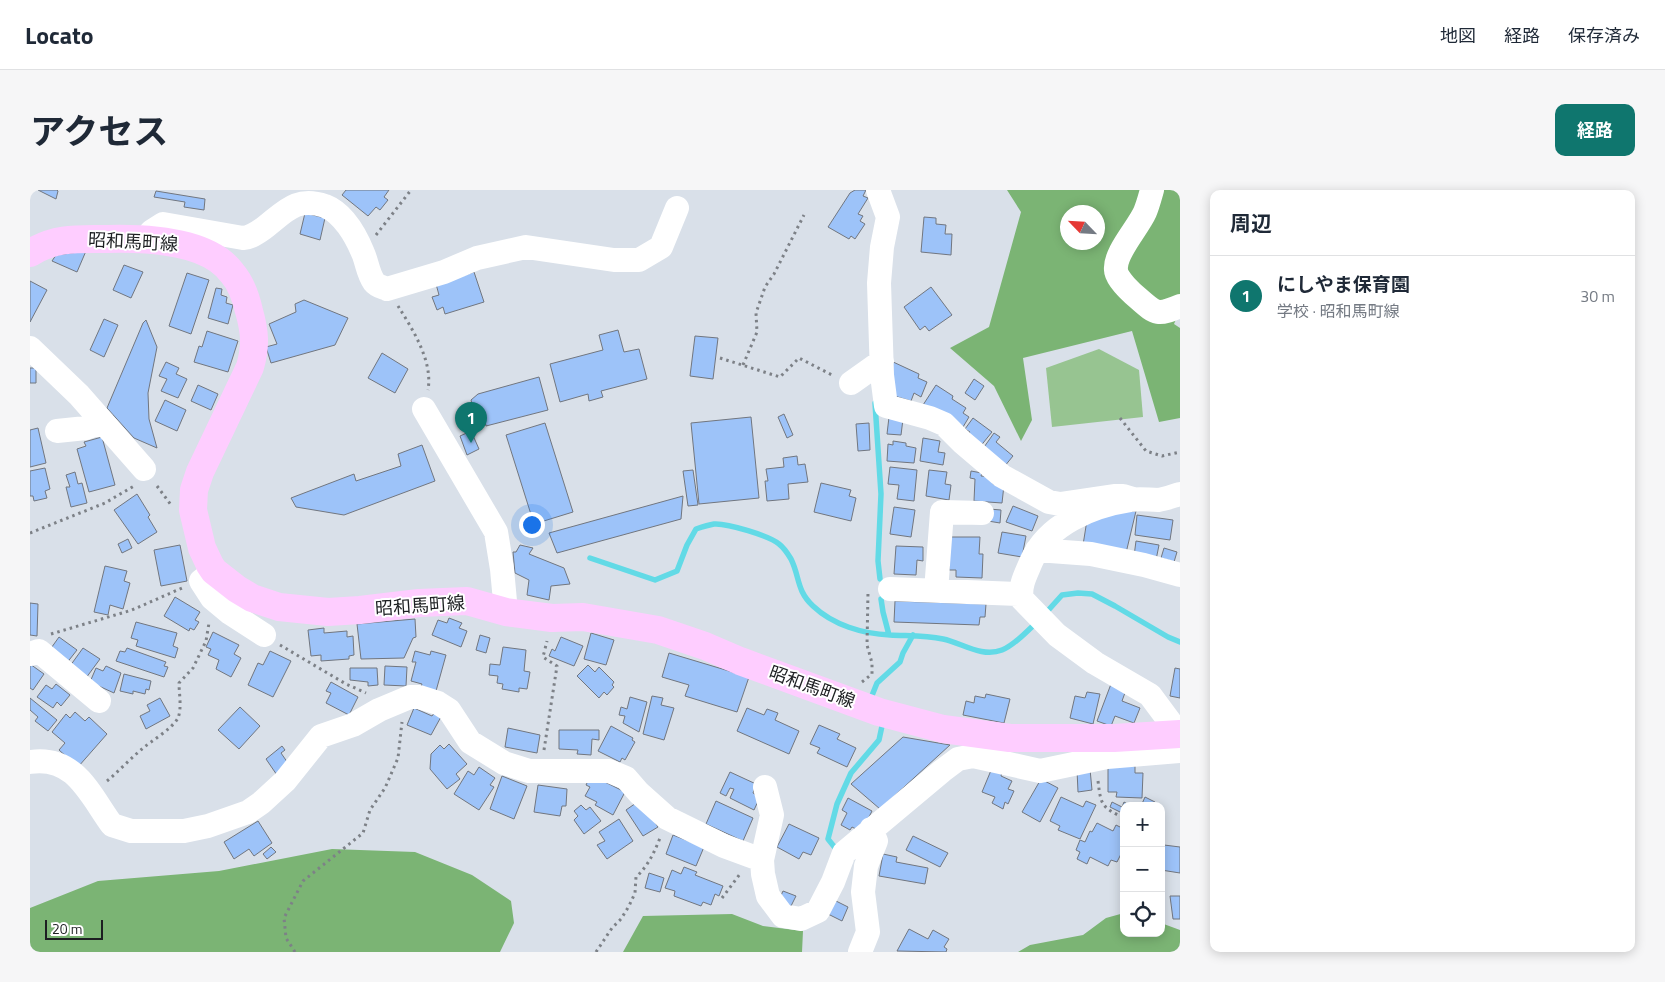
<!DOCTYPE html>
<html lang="ja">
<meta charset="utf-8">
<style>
body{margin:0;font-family:"Titillium Web","Noto Sans JP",sans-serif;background:#f6f6f7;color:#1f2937}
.controls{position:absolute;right:15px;bottom:15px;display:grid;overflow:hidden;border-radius:10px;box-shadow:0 2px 12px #0003}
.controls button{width:45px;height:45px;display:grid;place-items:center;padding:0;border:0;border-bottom:1px solid #e0e1e3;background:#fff;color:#1f2937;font:25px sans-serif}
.compass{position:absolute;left:1030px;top:15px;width:45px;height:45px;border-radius:50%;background:#fff;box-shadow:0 2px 12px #0003;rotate:295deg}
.scale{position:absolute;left:15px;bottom:12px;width:58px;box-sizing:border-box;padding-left:5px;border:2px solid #1d1f22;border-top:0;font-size:14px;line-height:18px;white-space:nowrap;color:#1d1f22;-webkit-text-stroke:4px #fff;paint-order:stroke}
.you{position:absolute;left:501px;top:334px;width:18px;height:18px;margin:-12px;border:4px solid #fff;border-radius:50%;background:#1a73e8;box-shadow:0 0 0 8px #1a73e833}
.badge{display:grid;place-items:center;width:32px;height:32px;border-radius:50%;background:#0f766e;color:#fff;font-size:16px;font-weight:700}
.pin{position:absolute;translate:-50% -41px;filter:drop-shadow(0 1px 2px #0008)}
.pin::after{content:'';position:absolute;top:26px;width:18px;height:15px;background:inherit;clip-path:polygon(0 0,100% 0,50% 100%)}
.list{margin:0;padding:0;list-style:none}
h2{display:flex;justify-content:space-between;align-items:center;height:65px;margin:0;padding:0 20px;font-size:21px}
h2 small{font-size:16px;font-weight:400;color:#747a83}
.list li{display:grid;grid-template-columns:32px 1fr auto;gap:15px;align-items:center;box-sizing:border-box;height:80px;padding:0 20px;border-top:1px solid #e0e1e3}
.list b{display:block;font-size:19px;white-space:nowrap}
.list p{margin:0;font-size:16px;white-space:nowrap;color:#747a83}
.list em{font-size:16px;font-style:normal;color:#747a83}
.icon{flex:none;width:28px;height:28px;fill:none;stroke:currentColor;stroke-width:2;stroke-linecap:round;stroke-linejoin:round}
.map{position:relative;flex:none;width:1150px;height:762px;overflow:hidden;border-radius:10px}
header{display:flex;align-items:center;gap:30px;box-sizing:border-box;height:70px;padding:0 25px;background:#fff;border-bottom:1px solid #e0e1e3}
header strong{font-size:24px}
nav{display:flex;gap:28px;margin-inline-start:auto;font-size:18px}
.intro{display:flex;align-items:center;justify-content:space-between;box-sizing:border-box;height:120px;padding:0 30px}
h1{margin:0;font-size:35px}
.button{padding:12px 22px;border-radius:10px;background:#0f766e;color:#fff;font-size:18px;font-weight:700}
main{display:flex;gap:30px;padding:0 30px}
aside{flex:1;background:#fff;border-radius:10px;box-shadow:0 2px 12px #0003}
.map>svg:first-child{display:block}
.green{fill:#97c491}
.forest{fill:#7bb474;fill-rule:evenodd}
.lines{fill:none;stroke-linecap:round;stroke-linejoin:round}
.stream{stroke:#62dae6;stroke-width:5.5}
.building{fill:#9dc3f9;stroke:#71767f}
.path{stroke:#7d8187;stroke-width:3;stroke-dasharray:2.5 4;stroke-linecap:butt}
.minor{stroke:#fff;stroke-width:24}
.major{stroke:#fecdff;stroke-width:28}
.labels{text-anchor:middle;stroke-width:4;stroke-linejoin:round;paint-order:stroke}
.street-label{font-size:18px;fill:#1d1f22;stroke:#fff}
</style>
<header>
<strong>Locato</strong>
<nav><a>地図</a><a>経路</a><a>保存済み</a></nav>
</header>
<div class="intro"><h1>アクセス</h1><a class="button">経路</a></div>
<main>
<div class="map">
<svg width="1150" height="762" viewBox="0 0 1150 762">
<rect width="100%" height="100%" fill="#d9e0e9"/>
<path class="green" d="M1069,159L1109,180L1113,227L1022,237L1016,178Z"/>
<path class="forest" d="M977,0H1150V120L1144,134L1150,138V228L1129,232L1102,141L993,168L1002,230L991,251L964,196L920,158L959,137L991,22ZM1038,22H1068V52H1038Z
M302,659L385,662L442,685L481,711L484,733L470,762H0V718L68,691L189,681Z
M1094,723V743H1131V733L1150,740V762H988L1000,755L1053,745L1076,728Z
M702,724L733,736L773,741L772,762H593L613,726Z"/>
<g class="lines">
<path class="stream" d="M845,213L851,304L848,371L850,389
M560,368L625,390L647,381L657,355L666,339C672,337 678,335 684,334C697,333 740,346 749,354C753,357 758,364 761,369C770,387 766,400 783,416C803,435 833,444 860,445C878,446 895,445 913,449C932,453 952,468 972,460C985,455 997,441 1007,432
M851,409L853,422L859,445
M1014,425L1032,405L1048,403L1062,404L1085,416L1138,447L1150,452
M841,508L847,493L870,472L873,463L883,445
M806,659L798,649L807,614L821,583L849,550L852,536"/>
</g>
<path class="building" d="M8,0H27L28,1L26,9Z
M316,0H359L354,7L358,10L350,20L346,17L338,26L312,5Z
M825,0H836L833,6L838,8L828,24L833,26L830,31L835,34L825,49L821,46L819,49L798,37L820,3Z
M126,1L175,9L174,20L154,17L155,12L124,7Z
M275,23L295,28L290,50L270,44Z
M894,27L906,28V34L916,35L915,44H922L921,65L891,62Z
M56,61L47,82L22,71L26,65Z
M94,75L113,82L101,108L83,100Z
M444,82L454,112L415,124L413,117L407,120L402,107L409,105L406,94Z
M157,83L179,90L161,144L139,136Z
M0,91L17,100L0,132Z
M901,97L922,125L899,141L895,136L890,140L874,117Z
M186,98L192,99L191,105L197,107L196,113L203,115L198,134L178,128Z
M274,110L318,128L305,155L241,173L236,157L247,154L239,134L266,122L265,114Z
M74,129L88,135L74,167L60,160Z
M116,130L127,157L118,203L119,229L127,258L104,248L77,218L113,133Z
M588,140L594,162L609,159L617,189L571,201L573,207L559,211L558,204L530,212L520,174L573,160L569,145Z
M177,141L208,151L198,182L164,172L169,156L172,157Z
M665,146L688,148L683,189L660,186Z
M352,163L378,179L365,203L338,188Z
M861,171L889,184L888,188L897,192L891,207L884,203L881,211L861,205Z
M136,172L149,178L146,184L157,189L148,208L131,201L137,189L129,186Z
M0,178H6V193H0Z
M509,187L518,220L456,236L452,220L444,222L441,210L448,204Z
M944,189L954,196L945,210L935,203Z
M168,195L188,204L181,220L161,211Z
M906,195L923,206L922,209L936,218L933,223L939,227L933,237L893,215Z
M135,210L156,220L147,241L125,231Z
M754,224L763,245L757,248L748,227Z
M721,227L729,308L669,314L661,233Z
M859,227L873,229L871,245L857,244Z
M943,228L962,242L949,258L936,247L940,242L935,239Z
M515,233L543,322L504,334L476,245Z
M839,233L840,260L828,261L826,234Z
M8,238L16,273L0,277V240Z
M441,241L449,259L437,265L430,246Z
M964,243L970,247L966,252L983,266L974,277L952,260Z
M72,247L85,295L59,302L47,259L56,256L54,252Z
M893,248L910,251L908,262L915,263L913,275L890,271Z
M863,251L876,253V256L886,258L884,273L857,271L858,254L863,255Z
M392,255L405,291L314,325L266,317L261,308L324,284L326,291L371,276L368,264Z
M767,266L768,275L775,274L778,292L758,294L759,309L737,311L735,291H738L736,279L754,277L753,268Z
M860,277L887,280L884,311L867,309L869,295L858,294Z
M15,278L20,299L15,301L17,308L4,311L3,306H0V281Z
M663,280L668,315L658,316L653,281Z
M899,280L917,282L915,294L921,295L919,310L896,306Z
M941,281L952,283L951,286L963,287V294L974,295L972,313L944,311L945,289L940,288Z
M45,282L48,294L52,293L57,313L41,317L36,297H40L36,285Z
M791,293L821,300L819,306L826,308L821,331L784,322Z
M107,304L120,325L118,327L127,342L108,354L84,320Z
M653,306L651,329L527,363L519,343Z
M983,316L1008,326L1002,341L976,332Z
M864,317L885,320L881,347L860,344Z
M959,319L971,320L970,333L958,331Z
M1106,321L1096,363L1053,355L1057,330L1085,322Z
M1107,325L1143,330L1140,350L1105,345Z
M972,342L996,346L992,367L968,363Z
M920,347H950L949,364H953L952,388L926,387V380H919Z
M98,349L102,358L92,363L88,354Z
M1106,351L1129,355L1126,370L1104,366Z
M150,355L157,391L131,396L124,360Z
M490,355L503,358L499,364L534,378L540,394L521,396L519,410L497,405L499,390L485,383L483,362H486Z
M866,356L893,357V371L887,370L886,385L864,384Z
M1134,358L1147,362L1144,372L1131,368Z
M75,376L97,381L94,391L100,393L93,419L80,415L78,425L64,422Z
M145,407L170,422L165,430L169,432L164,440L160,438L159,441L134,426Z
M865,411L956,414L955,427H950L949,435L864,432Z
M0,413L8,414L7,446L0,445Z
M419,428L432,433L429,438L437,441L431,457L402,445L408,430L417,433Z
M385,429L386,447L383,448L374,468L331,469L327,434Z
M106,432L147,443L143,456L148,458L145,468L106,456L108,450L101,448Z
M294,438V443L317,441V447L323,446L324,465L319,466V469L291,471V465L281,466L278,440Z
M183,442L209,455L204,464L211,468L201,487L186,479L189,470L178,465L181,459L176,457Z
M561,443L584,450L576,475L554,469Z
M450,445L460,448L456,463L446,460Z
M29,447L47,460L36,474L19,461Z
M531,447L553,456L544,476L519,466L522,459L525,461Z
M473,457L496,460L494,481L500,482L497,499L489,498V502L472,499L473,494L467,493L468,486L459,485L460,474L470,475Z
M53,458L70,469L56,488L40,476Z
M97,458L136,472L134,476L138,477L134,487L86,471L90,461L95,462Z
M240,461L261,471L243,507L218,495L228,473L233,475Z
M385,461L400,465L401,461L416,465L406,501L391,497L392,494L381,491L386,472H382Z
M639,463L719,487L707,522L655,506L659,495L632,487Z
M0,474L14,484L3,500L0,498Z
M558,475L565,482L569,477L584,492L582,495L584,497L577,505L574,502L569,508L547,486Z
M76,476L91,483L84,503L60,492L66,478L73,481Z
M355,476L377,477L376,496L354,495Z
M320,478H347L348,495L338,496V492L320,490Z
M1145,478L1150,479V508L1140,506Z
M94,484L121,491L119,500L116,499L115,504L103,501V504L90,501Z
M301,492L328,507L319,525L296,513L301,503L296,501Z
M26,494L40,505L31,516L27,512L23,518L7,507L16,495L22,499Z
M1081,494L1096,500L1092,511L1110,518L1104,533L1085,526L1081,536L1067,531Z
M1057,502L1070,504L1063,534L1040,528L1045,506L1055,508Z
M956,504L980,509L974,533L933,525L936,511L944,513L945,506L955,508Z
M622,506L633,508L631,515L644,518L634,550L613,544Z
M600,507L617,512L609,542L593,533L595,526L589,525L591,517L597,519Z
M0,508L27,530L18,541L5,531L8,527L0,520Z
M130,508L140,526L116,539L110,526L120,521L117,515Z
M210,517L230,536L209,559L188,540Z
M384,518L402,526L405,522L412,525L401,545L377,535Z
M717,518L734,525L737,519L748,523L745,530L769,541L759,564L707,541Z
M45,522L55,531L59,527L77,544L48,577L29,560L35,553L22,542L36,524L40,528Z
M789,535L810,544L807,549L826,558L817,577L787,563L790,558L780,554Z
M581,536L603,548L602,550L605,552L595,570L592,568L590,572L568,561Z
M478,538L510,545L507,563L475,557Z
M529,540H569V550L562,549L561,565L547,564L548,560L529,559Z
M873,547L920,555L850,619L821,594Z
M419,554L437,574L426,584L430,589L417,599L400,579L401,564L410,555L414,559Z
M252,556L255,560L251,563L262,579L249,588L236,569Z
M1078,576H1105V583H1113L1112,608L1086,607L1087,602H1078Z
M449,577L465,588L460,595L464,597L449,620L424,604L438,581L444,585Z
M962,578L972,582L971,586L982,591L978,599L984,601L978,614L975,612L973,619L962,613L965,607L952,602Z
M1060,579L1062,600L1048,602L1047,580Z
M700,582L726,594L723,603L730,607L724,620L700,608L704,599L700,598L696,606L690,603Z
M561,585L595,602L583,625L565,615L567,612L555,606L560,597L556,595Z
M472,586L497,596L484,629L460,619Z
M1011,589L1028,598L1010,632L992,622Z
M508,595L537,599L536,616H532L530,626L504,622Z
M1031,607L1053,617L1056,611L1066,615L1050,649L1028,640L1030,636L1020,631Z
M1115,607L1125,612L1123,616H1111Z
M818,608L842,621L836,633L833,631L828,640L822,637L820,640L811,635L817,623L812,620Z
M686,611L723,628L713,651L676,634Z
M1082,612L1092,617L1094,612L1101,616H1094V624L1080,617Z
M606,613L616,618L628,637L613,646L596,620Z
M551,615L556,620L560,617L571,631L554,644L544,630L548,626L544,621Z
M589,629L603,651L577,669L567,655L575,651L569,642Z
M228,631L242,653L224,666L219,659L204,669L194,652Z
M1067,633L1083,641L1086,635L1094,639V646L1092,649L1094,650V658L1087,672L1081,670L1078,676L1060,667L1057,674L1047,669L1050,662L1046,660L1050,650L1055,652L1060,641L1062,642Z
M759,634L789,648L781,665L773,662L769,669L747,657Z
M643,645L674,657L666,676L636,664Z
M883,646L918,663L910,677L876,660Z
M1134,655L1150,657V683L1131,680Z
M241,657L246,662L237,669L233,664Z
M853,664L867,667L866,672L898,678L895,694L849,686Z
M654,677L667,682L665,685L693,696L689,706L685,704L681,715L673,712L671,716L644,706L645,701L635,698L642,680L651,684Z
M619,683L634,688L630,702L615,698Z
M753,701L766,706L760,718L748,712Z
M1140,706H1150V729H1143Z
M804,710L818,717L812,731L798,724Z
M879,739L898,749L903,740L919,749L914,757L917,759L916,762L867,761Z"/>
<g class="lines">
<path class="path" d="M346,45L381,0
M368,116C383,140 403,171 398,200
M690,168L750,187L769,168L802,185
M713,175L727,142L726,123L735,97L744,84L774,25
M1090,228L1116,261L1132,266L1150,262
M127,296L141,315
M0,343L75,313L104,296
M21,444L102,420L152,398
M250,455L316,494L336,503
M832,492L842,484V473L837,455L838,402
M514,560L527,476L513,467L517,451
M77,591C89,581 100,569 112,559C121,551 142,539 148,528C152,518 149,503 149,493L163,478L176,451L179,433
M1068,591C1071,615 1071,617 1094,628
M692,708L710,684
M265,762L256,748L254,728L273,691L333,643L340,620L355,598L368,568L372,532
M566,762L582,738L591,729L599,716L605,703L606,687C618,676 624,663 630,648"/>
<path class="minor" d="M848,0L858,27L852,57L849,93L852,185L856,216L900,228L914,234L932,252L972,286L1019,312L1030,314L1084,306H1093L1103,309
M1122,0C1120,7 1118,15 1115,22C1108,38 1084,63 1086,80C1086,89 1103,104 1109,109C1127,125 1128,125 1150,116
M114,50L122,41L133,34L213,48C222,47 227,43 234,38C255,22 266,6 295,16C313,23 326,46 333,63C337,72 338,84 344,92C347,96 352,97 357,99L414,82L447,68L496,57L584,70H609L631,57L647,18
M0,158L49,205L114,279
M821,193L852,171
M394,219L466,342L472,379L476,422
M27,241L56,238L73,232
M1007,360L1061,364L1114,375L1150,385
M184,381L171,391L182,408L200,423L234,445
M860,399L991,404
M906,401L912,322L952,323
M0,464L9,461L69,511
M1149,544L1120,505L1065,473L1027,445L992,409C989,396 996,384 1001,372C1017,334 1062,316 1101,310C1109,308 1119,310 1128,310C1135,309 1143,306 1150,304
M0,572C45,565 60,605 82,635L101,641H154L178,636L218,622L231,613L255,591L291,546L323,535L349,520L380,507H389L408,513L419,520L440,552L474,573L499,581H579L596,588L609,603L637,628L694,656L732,670L733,684L738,706L753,726L771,729L788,721L803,692L814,663L912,581L928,569L943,566L1010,581L1077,567L1150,561
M732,670L742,625L735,597
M830,762L838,742L833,702L836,676L846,651L841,639"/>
<path class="major" d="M0,63C26,47 48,49 77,49C114,48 178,50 202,83C211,93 216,108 219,121C225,142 226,156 220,177L170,282L164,300L163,320L172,358L180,375L184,381L207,399L222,408L249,417L298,422L330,420L389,413L437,411L476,422L522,428L553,427L628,440L675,456L710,471L849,522L913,539L980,548H1084L1150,544"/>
</g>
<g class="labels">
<g class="street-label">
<text transform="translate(103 52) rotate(3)" y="6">昭和馬町線</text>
<text transform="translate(390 416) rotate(-4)" y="6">昭和馬町線</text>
<text transform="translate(782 497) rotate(20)" y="6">昭和馬町線</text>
</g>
</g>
</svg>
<div class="controls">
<button>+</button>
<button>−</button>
<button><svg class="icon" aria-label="locate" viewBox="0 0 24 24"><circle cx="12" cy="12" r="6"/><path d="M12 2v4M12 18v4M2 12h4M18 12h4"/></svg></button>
</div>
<svg class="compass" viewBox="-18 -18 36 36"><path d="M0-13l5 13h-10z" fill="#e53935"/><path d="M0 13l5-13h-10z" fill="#747a83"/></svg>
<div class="scale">20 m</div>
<div class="you"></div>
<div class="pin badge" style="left:441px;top:253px">1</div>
</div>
<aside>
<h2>周辺<small></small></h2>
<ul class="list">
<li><span class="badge">1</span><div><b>にしやま保育園</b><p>学校 · 昭和馬町線</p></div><em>30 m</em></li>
</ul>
</aside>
</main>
